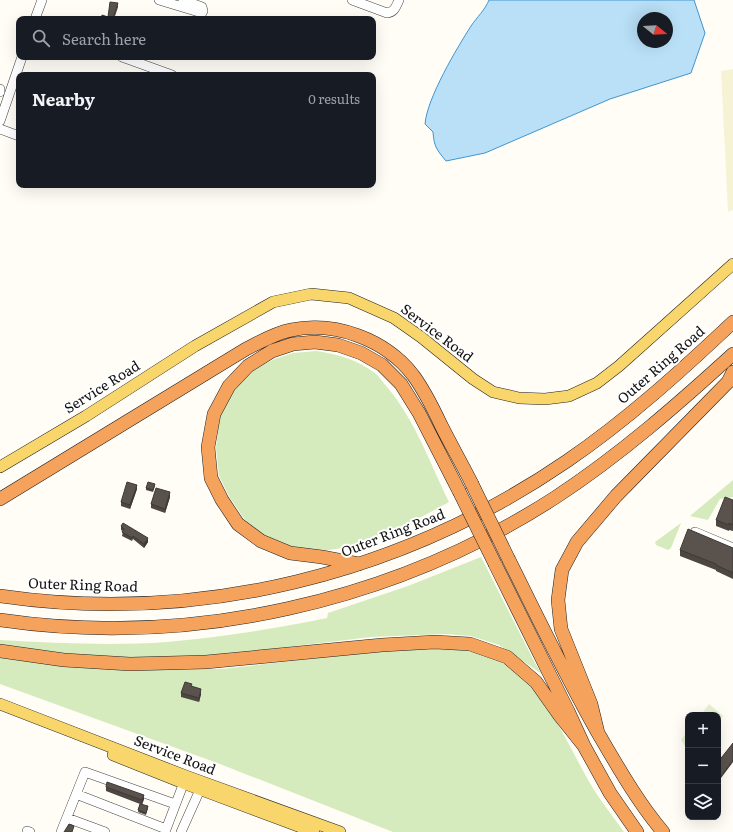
<!DOCTYPE html>
<meta charset="utf-8">
<style>
body{margin:0;font-family:Literata,serif;background:#20242c;color:#f1f3f6}
.controls{position:absolute;right:12px;bottom:12px;display:grid;overflow:hidden;border-radius:8px;box-shadow:0 4px 16px #0002}
.controls button{width:36px;height:36px;display:grid;place-items:center;padding:0;border:0;border-bottom:1px solid #363941;background:#171b24;color:#f1f3f6;font:20px sans-serif}
.compass{position:absolute;left:637px;top:12px;width:36px;height:36px;border-radius:50%;background:#171b24;box-shadow:0 4px 16px #0002;rotate:108deg}
.list{margin:0;padding:0;list-style:none}
h2{display:flex;justify-content:space-between;align-items:center;height:52px;margin:0;padding:0 16px;font-size:17px}
h2 small{font-size:13px;font-weight:400;color:#9ea1a6}
.icon{flex:none;width:22px;height:22px;fill:none;stroke:currentColor;stroke-width:2;stroke-linecap:round;stroke-linejoin:round}
.map{position:relative;flex:none;width:733px;height:832px;overflow:hidden}
.search{position:absolute;background:#171b24;box-shadow:0 4px 16px #0002;left:16px;top:16px;width:360px;height:44px;display:flex;align-items:center;gap:10px;box-sizing:border-box;padding:0 14px;border-radius:8px;color:#9ea1a6;font-size:15px}
.panel{position:absolute;background:#171b24;box-shadow:0 4px 16px #0002;left:16px;top:72px;width:360px;height:116px;border-radius:8px}
.map>svg:first-child{display:block}
.farmland{fill:#f6f3d4}
.green{fill:#d5ebbd}
.pitch{fill:#e6f2cf}
.water{fill:#b9e0f7;stroke:#3f96cf;fill-rule:evenodd}
.lines{fill:none;stroke-linecap:round;stroke-linejoin:round}
.minor-casing{stroke:#444;stroke-width:10}
.major-casing{stroke:#222;stroke-width:12}
.highway-casing{stroke:#222;stroke-width:14}
.minor{stroke:#fff;stroke-width:9}
.major{stroke:#f9d66b;stroke-width:11}
.highway{stroke:#f5a25d;stroke-width:13}
.highway-bridge-casing{stroke:#222;stroke-width:14;stroke-linecap:butt}
.highway-bridge{stroke:#f5a25d;stroke-width:13}
.wall{fill:#4d4742}
.shaded-wall{fill:#3f3936}
.building{fill:#5a524d;stroke:#3f3936}
.labels{text-anchor:middle;stroke-width:4;stroke-linejoin:round;paint-order:stroke}
.street-label{font-size:14px;fill:#111;stroke:#fff}
</style>
<div class="map">
<svg width="733" height="832" viewBox="0 0 733 832">
<rect width="100%" height="100%" fill="#fffdf5"/>
<path class="farmland" d="M733,69V210L728,212L721,71Z"/>
<path class="green" d="M316,351C338,354 357,360 375,373C380,377 383,383 387,387C415,420 430,463 449,502L414,521L349,547L322,551L290,548L265,536L245,520L230,498L219,476L216,448L220,416L234,389L252,370L275,359L293,353Z
M733,480V497L720,499L708,520L690,516Z
M681,523L671,548L668,550L656,545L655,542Z
M481,557L535,663L542,674L499,645L471,636L445,634L371,637L211,656L141,658L70,654L0,644V640C55,643 112,646 167,642C221,637 274,629 327,618L328,613L408,586Z
M440,647C458,649 476,651 493,658C545,681 566,744 594,790C603,804 614,818 624,832H393L220,764L0,684V656L172,669H222L389,650Z"/>
<path class="pitch" d="M709,704L723,716L718,722V715H701Z
M688,731V750L681,740Z"/>
<path class="water" d="M489,0H694L705,33L691,73L610,99L485,153L446,161C437,150 434,147 433,132L425,124C427,98 457,48 471,26C477,17 485,10 489,0ZM643,18H667V42H643Z"/>
<g class="lines">
<g class="minor-casing">
<path id="minor" d="M159,0L202,13L203,11L202,7L183,0
M352,0L387,13C395,12 396,6 399,0
M35,19L42,0
M122,57L172,75
M0,89V92
M0,121L22,57
M0,129L19,136
M695,532L733,548
M76,794L166,829
M67,818L105,832
M27,831L30,832
M61,832L85,772L175,804
M165,832L186,777
M181,832L203,783"/>
</g>
<g class="major-casing">
<path id="major" d="M0,467L86,416L195,346L273,302L311,294L349,298L394,318L421,337L473,379L493,392L519,398L545,399L569,396L597,383L619,366L733,264
M0,704L186,776L340,832
M113,755L183,783L314,832"/>
</g>
<g class="highway-casing">
<path id="highway" d="M0,499L246,349C260,342 275,333 291,330C335,321 385,339 413,375C424,390 433,408 441,425C451,445 462,464 472,484
M509,560C538,618 566,677 598,733C618,767 637,801 663,832
M359,564L322,557L290,553L261,541L238,524L222,500L211,478L208,447L214,414L229,386L248,366L272,351L293,344L315,342L338,345L361,353L382,365L401,384L419,413L459,491
M495,564L568,711L584,746L610,793L637,832
M0,596C199,625 402,574 567,461C627,420 681,371 733,322
M0,620C191,648 394,602 556,497C620,455 677,405 733,354
M0,651L64,660L130,664L206,662L382,645L435,642L470,644L507,657L536,682L560,716L584,746
M598,733L591,704L561,629L558,600L562,570L577,542L616,496L728,382L733,372"/>
</g>
<use href="#minor" class="minor"/>
<use href="#major" class="major"/>
<use href="#highway" class="highway"/>
<g class="highway-bridge-casing">
<path id="highway-bridge" d="M472,484L509,560
M459,491L495,564"/>
</g>
<use href="#highway-bridge" class="highway-bridge"/>
</g>
<path class="wall" d="M155,486L153,492L146,490V488Z
M137,489L130,509L121,506V502Z
M170,497L165,513L151,508V504Z
M733,500V531L729,530V531L716,526V520Z
M121,526L148,542L144,548L133,539L132,541L122,536L123,531L121,530Z
M731,547L733,548V579L716,571V570L680,556V550Z
M192,686L201,694L199,702L181,697V693Z
M106,787L144,799L142,804L148,808L146,815L138,812L140,804L106,791Z"/>
<path class="shaded-wall" d="M118,3V7L114,19H113Z
M137,485V489L130,509V505Z
M170,492V497L165,513V509Z
M148,538V542L144,548V544Z
M201,689V694L199,702V698Z
M733,760V762L718,782V780Z
M144,795V799L142,805V800Z"/>
<path class="building" d="M110,2L118,3L113,18L115,19H101L102,15L108,17Z
M127,482L137,485L130,505L121,502Z
M148,482L155,484L153,490L146,488Z
M156,488L170,492L165,509L151,504Z
M725,497L733,500V525L729,523V525L716,520Z
M123,523L148,538L144,544L133,536L132,538L122,532L124,529L121,526Z
M688,529L733,548V573L716,565V564L680,550Z
M185,682L192,684L191,686L201,689L199,698L181,693Z
M733,743V760L718,780V762Z
M107,782L144,795L142,800L106,787Z
M140,804L148,806L146,813L138,810Z
M69,824L74,826L72,832H64Z"/>
<g class="labels">
<g class="street-label">
<text transform="translate(437 333) rotate(37)" y="5">Service Road</text>
<text transform="translate(661 365) rotate(-41)" y="5">Outer Ring Road</text>
<text transform="translate(102 387) rotate(-32)" y="5">Service Road</text>
<text transform="translate(393 533) rotate(-21)" y="5">Outer Ring Road</text>
<text transform="translate(83 585) rotate(2)" y="5">Outer Ring Road</text>
<text transform="translate(175 755) rotate(21)" y="5">Service Road</text>
</g>
</g>
</svg>
<div class="controls">
<button>+</button>
<button>−</button>
<button><svg class="icon" aria-label="layers" viewBox="0 0 24 24"><path d="M12 4l9 5-9 5-9-5zM3 14l9 5 9-5"/></svg></button>
</div>
<svg class="compass" viewBox="-18 -18 36 36"><path d="M0-13l5 13h-10z" fill="#e53935"/><path d="M0 13l5-13h-10z" fill="#9ea1a6"/></svg>
<div class="search"><svg class="icon" aria-label="search" viewBox="0 0 24 24"><circle cx="10" cy="10" r="6"/><path d="M15 15l6 6"/></svg>Search here</div>
<section class="panel">
<h2>Nearby<small>0 results</small></h2>
<ul class="list">
</ul>
</section>
</div>
